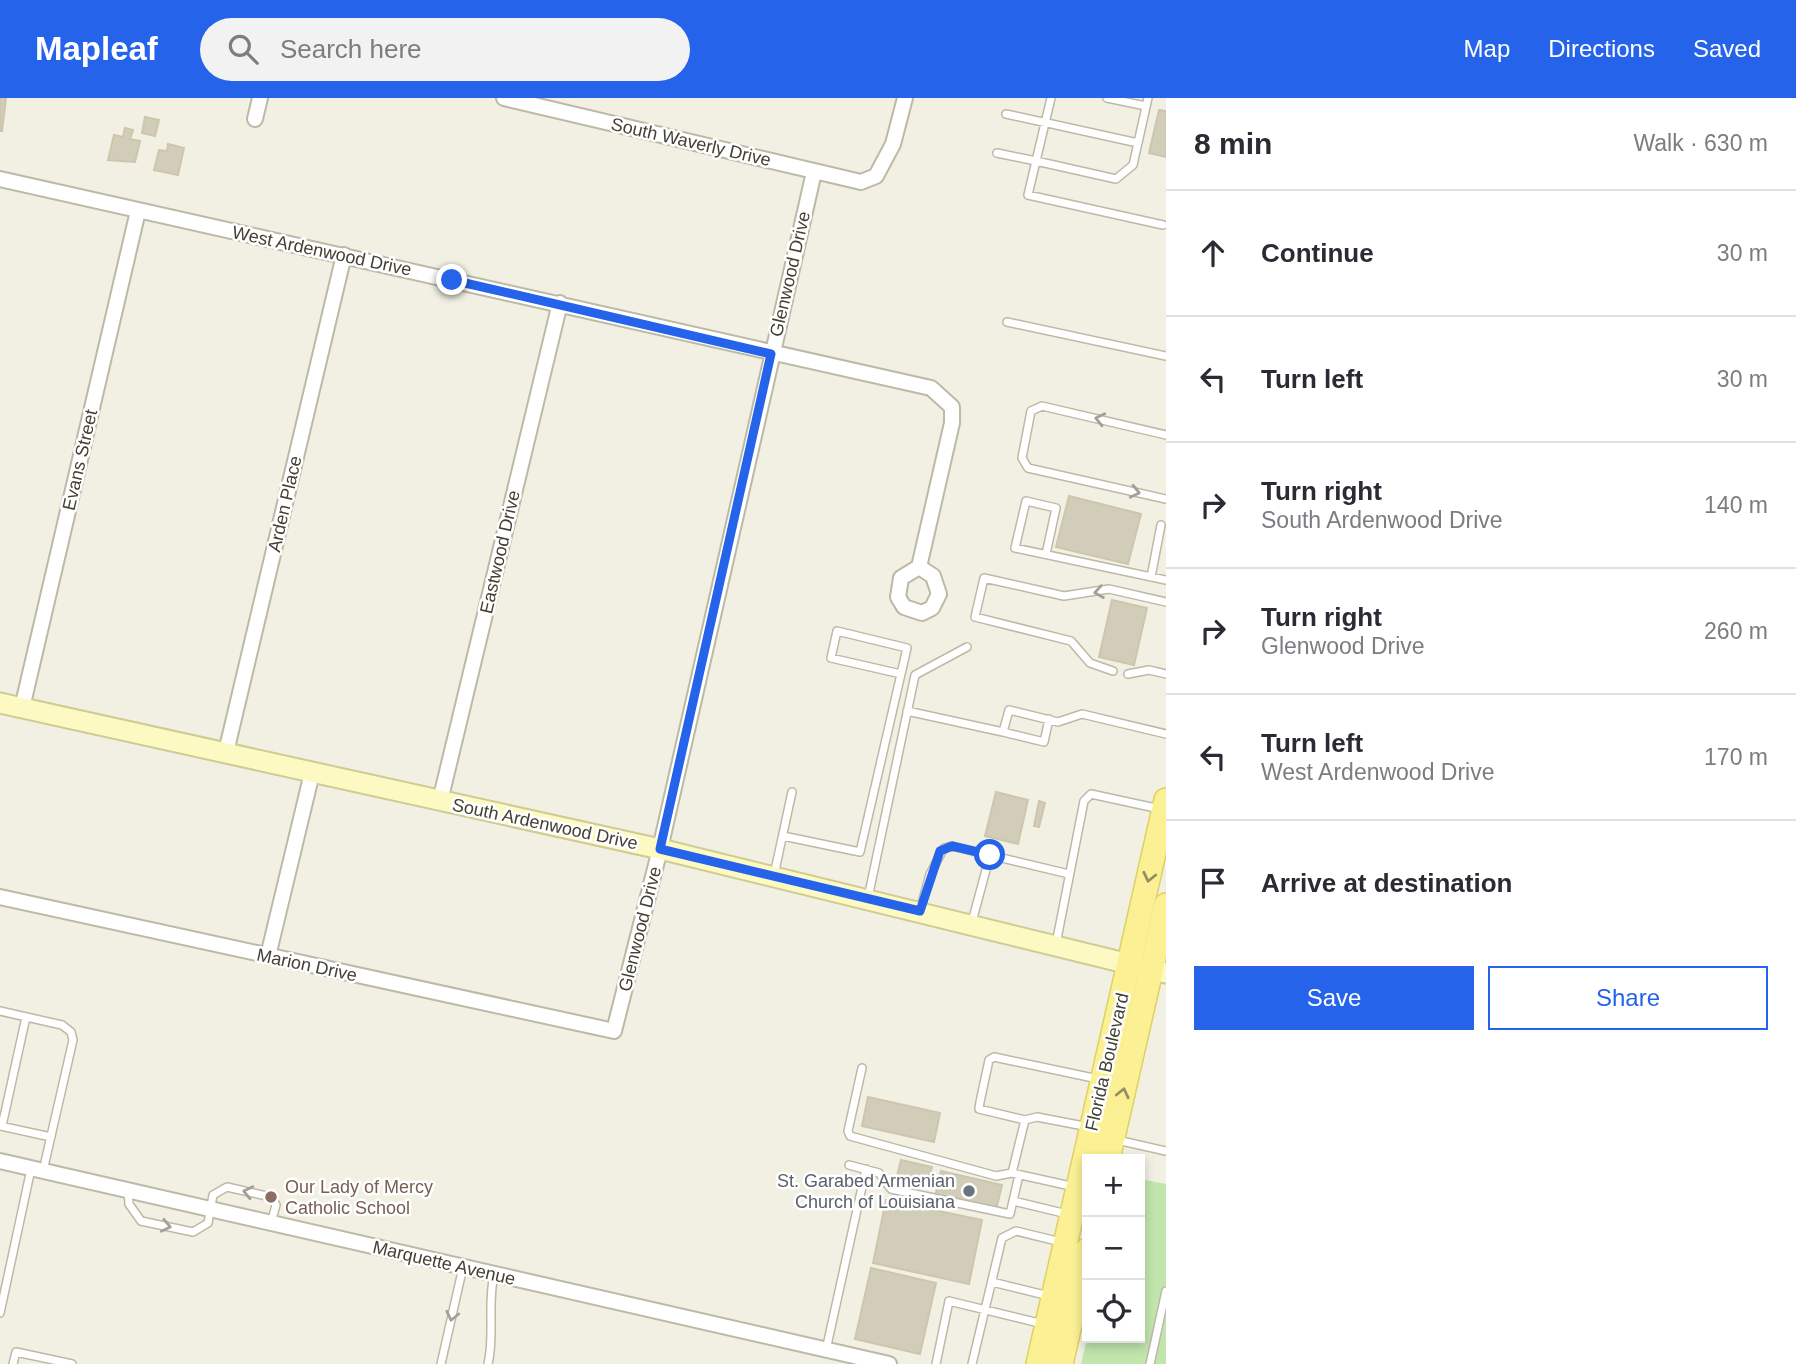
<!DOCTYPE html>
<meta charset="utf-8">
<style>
body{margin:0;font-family:Helvetica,sans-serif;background:#f2f2f3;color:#2b2b33}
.controls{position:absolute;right:21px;bottom:21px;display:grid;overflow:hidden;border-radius:0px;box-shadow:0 4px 10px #0003}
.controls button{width:63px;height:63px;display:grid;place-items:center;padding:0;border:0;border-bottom:2px solid #e1e1e2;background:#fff;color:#2b2b33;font:35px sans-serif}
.stop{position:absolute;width:21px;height:21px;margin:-16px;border:5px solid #2563eb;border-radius:50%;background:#fff}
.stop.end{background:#2563eb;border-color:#fff;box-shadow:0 2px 7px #0008}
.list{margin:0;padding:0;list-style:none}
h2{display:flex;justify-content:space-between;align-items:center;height:91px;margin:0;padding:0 28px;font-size:30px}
h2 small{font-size:23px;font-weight:400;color:#7c7c81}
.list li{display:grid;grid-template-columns:46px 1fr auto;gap:21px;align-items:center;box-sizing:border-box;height:126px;padding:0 28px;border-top:2px solid #e1e1e2}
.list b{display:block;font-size:26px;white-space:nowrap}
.list p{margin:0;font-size:23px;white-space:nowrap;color:#7c7c81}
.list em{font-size:23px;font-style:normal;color:#7c7c81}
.actions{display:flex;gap:14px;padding:21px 28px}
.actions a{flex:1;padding:16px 0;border:2px solid #2563eb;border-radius:0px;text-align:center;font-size:24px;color:#2563eb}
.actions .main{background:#2563eb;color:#fff}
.icon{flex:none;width:38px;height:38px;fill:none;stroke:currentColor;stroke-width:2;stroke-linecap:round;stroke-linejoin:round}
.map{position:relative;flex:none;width:1166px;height:1266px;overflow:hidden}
header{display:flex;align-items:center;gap:42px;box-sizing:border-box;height:98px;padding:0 35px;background:#2563eb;color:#fff}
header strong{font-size:33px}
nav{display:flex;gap:38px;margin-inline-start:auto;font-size:24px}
.search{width:490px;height:63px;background:#f2f2f3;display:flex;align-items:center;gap:18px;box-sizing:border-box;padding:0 24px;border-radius:38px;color:#7c7c81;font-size:26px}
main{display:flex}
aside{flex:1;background:#fff}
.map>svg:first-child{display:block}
.green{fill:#c1e5ad}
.building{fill:#d2cdb9;stroke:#cdc6ad;stroke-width:2}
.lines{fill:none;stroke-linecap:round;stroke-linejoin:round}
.lane-casing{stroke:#bcb9a7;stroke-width:10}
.street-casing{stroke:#bcb9a7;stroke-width:18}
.secondary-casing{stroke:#d0cb94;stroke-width:23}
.primary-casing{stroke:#dfd163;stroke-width:26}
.lane{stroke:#fff;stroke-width:7}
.street{stroke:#fff;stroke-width:14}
.secondary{stroke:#fdf9c2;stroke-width:19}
.primary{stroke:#fbf093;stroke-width:23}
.oneway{stroke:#a1a09a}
.oneway2{stroke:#968f5f}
.route{stroke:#2563eb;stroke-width:9}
.worship-dot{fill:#6b7280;stroke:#fff;stroke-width:2.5}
.education-dot{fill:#8d6e63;stroke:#fff;stroke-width:2.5}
.labels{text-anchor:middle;stroke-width:5;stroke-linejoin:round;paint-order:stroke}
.street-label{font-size:18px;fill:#434034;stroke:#fff}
.worship-label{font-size:18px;fill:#5b616d;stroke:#fff;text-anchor:end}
.education-label{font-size:18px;fill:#785e54;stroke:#fff;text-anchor:start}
</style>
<header>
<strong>Mapleaf</strong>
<div class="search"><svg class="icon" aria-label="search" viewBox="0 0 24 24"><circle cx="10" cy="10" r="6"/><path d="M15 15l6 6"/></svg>Search here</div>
<nav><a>Map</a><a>Directions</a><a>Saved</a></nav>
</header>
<main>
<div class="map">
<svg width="1166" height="1266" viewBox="0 0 1166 1266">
<rect width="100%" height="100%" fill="#f1f0e3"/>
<path class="green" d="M1140,1081L1166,1086V1266H1081L1087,1240H1140Z"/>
<path class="building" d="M0,0H6L2,33H0Z
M1159,12L1166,13V59L1149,55Z
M145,19L159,22L155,38L142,35Z
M125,30L133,32L130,41L140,43L135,64L108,62L114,37L123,39Z
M168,46L184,50L178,77L154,72L159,52L167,53Z
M1069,398L1141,416L1128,466L1056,449Z
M1112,502L1147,510L1134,567L1099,559Z
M996,694L1028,702L1018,746L985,738Z
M1039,703L1045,705L1039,729L1034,728Z
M868,999L940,1015L934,1044L862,1028Z
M901,1062L932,1069L927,1089L896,1082Z
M941,1073L1002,1087L996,1112L935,1099Z
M886,1102L982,1122L969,1186L873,1165Z
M871,1170L936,1185L920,1256L855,1241Z"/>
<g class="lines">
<g class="lane-casing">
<path id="lane" d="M1051,0L1036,63L1116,81L1133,67L1148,0
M1107,0L1146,8
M1006,16L1138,45
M997,55L1036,63L1028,97L1163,127
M1007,224L1166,258
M1166,337L1042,308L1031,313L1022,360L1028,370L1166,401
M1046,456L1056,410L1026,403L1015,450L1166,482
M1151,479L1161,427
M1113,573L1090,565L1071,543L975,519L984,480L1064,498L1109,491L1166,504
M1128,576L1149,572L1166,576
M907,613L1003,634L1009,612L1058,624L1082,616L1166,636
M1003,634L1044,644L1049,621
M783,738L860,754L901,576L907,550L837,533L831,560L901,576
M774,777L792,694
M868,800L915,577L967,549
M920,813L930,776L944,750L952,748L1069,776
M972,824L990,757
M1056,846L1084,703L1091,696L1160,711
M0,913L62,927L71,934L73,942L43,1073
M862,970L848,1033L850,1038L996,1078L1012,1075
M1025,1022L1012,1075L1075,1089
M0,1028L51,1039
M2,1028L26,919
M1089,1029L1037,1019L1025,1022L979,1011L980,1004L989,962L994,959L1098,981
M1117,1042L1166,1053
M849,1067L879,1075L891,1091L1010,1116L1013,1103L1067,1116
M128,1093L129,1106L141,1123L193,1134L208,1125L213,1097L227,1089L271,1099L276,1107L271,1125
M1013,1103L1019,1077
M992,1184L1049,1198
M0,1215L31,1071
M826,1252L866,1071
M13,1266L16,1254L72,1266
M441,1266L463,1169
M488,1266C495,1237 487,1206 494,1177
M936,1266L949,1203L1043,1226
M972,1266L1002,1140L1016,1133L1061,1144
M1150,1266L1166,1193"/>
</g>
<g class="street-casing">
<path id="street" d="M504,0L861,84L876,78L893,46L905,0
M255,21L260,0
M0,81L931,290L952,309V325L919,469L933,478L939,496L932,510L922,515L904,509L898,499L901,480L919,469
M22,610L138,113
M226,654L344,157
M440,703L560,205
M0,799L614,933L660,751L814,74
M268,858L312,675
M0,1063L889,1266"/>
</g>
<g class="secondary-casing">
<path id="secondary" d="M0,605L660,751L1166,875"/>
</g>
<g class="primary-casing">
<path id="primary" d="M1108,1061L1166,807
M1038,1266L1166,702
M1061,1266L1087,1152"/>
</g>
<use href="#lane" class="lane"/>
<use href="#street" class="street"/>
<use href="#secondary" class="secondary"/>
<use href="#primary" class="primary"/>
</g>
<defs><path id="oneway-chevron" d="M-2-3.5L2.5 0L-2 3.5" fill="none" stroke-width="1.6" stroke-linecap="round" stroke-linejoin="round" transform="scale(1.75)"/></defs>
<g class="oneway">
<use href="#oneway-chevron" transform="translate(1100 321) rotate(-167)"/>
<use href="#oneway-chevron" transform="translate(1135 394) rotate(13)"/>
<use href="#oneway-chevron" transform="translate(1099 494) rotate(171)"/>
<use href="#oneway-chevron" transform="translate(248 1094) rotate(-167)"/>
<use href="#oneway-chevron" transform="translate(166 1128) rotate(12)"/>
<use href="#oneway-chevron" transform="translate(452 1218) rotate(103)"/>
</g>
<g class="oneway2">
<use href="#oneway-chevron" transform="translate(1149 779) rotate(103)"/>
<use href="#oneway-chevron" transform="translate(1123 995) rotate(-77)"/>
</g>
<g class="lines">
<path class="route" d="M452,182L771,256L660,751L920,813L940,753L952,748L990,757"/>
</g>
<circle class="worship-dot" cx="969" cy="1093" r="7"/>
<circle class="education-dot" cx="271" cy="1099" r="7"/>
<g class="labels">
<g class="street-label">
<text transform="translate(691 44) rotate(13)" y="6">South Waverly Drive</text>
<text transform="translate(322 153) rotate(12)" y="6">West Ardenwood Drive</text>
<text transform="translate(790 176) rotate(-77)" y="6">Glenwood Drive</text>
<text transform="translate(80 362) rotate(-77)" y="6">Evans Street</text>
<text transform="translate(285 406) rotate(-77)" y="6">Arden Place</text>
<text transform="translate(500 454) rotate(-77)" y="6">Eastwood Drive</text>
<text transform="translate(545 726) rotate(12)" y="6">South Ardenwood Drive</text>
<text transform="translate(640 831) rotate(-76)" y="6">Glenwood Drive</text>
<text transform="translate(307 867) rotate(12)" y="6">Marion Drive</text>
<text transform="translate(1107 964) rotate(-77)" y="6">Florida Boulevard</text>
<text transform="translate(444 1165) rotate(13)" y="6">Marquette Avenue</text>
</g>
<g class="worship-label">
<text x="955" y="1089">St. Garabed Armenian<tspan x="955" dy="21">Church of Louisiana</tspan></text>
</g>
<g class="education-label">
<text x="285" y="1095">Our Lady of Mercy<tspan x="285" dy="21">Catholic School</tspan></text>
</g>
</g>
</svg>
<div class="controls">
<button>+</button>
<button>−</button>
<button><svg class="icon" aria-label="locate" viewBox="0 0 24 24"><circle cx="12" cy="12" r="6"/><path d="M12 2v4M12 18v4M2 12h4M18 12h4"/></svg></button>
</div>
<div class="stop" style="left:990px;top:757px"></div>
<div class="stop end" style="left:452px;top:182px"></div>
</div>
<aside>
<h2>8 min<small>Walk · 630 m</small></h2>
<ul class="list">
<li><svg class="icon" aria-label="ahead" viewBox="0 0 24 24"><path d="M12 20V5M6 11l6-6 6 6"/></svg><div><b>Continue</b></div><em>30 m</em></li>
<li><svg class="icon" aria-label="left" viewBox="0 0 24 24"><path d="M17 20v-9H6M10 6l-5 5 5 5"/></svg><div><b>Turn left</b></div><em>30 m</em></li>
<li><svg class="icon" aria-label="right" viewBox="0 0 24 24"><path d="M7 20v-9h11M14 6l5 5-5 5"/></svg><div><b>Turn right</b><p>South Ardenwood Drive</p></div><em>140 m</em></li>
<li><svg class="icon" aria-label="right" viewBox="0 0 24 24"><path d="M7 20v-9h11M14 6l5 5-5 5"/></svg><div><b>Turn right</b><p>Glenwood Drive</p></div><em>260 m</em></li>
<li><svg class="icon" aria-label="left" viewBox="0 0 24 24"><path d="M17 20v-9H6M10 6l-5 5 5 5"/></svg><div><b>Turn left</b><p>West Ardenwood Drive</p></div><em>170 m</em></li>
<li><svg class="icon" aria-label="arrive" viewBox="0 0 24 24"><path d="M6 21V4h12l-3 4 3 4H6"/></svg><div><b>Arrive at destination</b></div></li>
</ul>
<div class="actions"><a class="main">Save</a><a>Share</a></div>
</aside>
</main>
